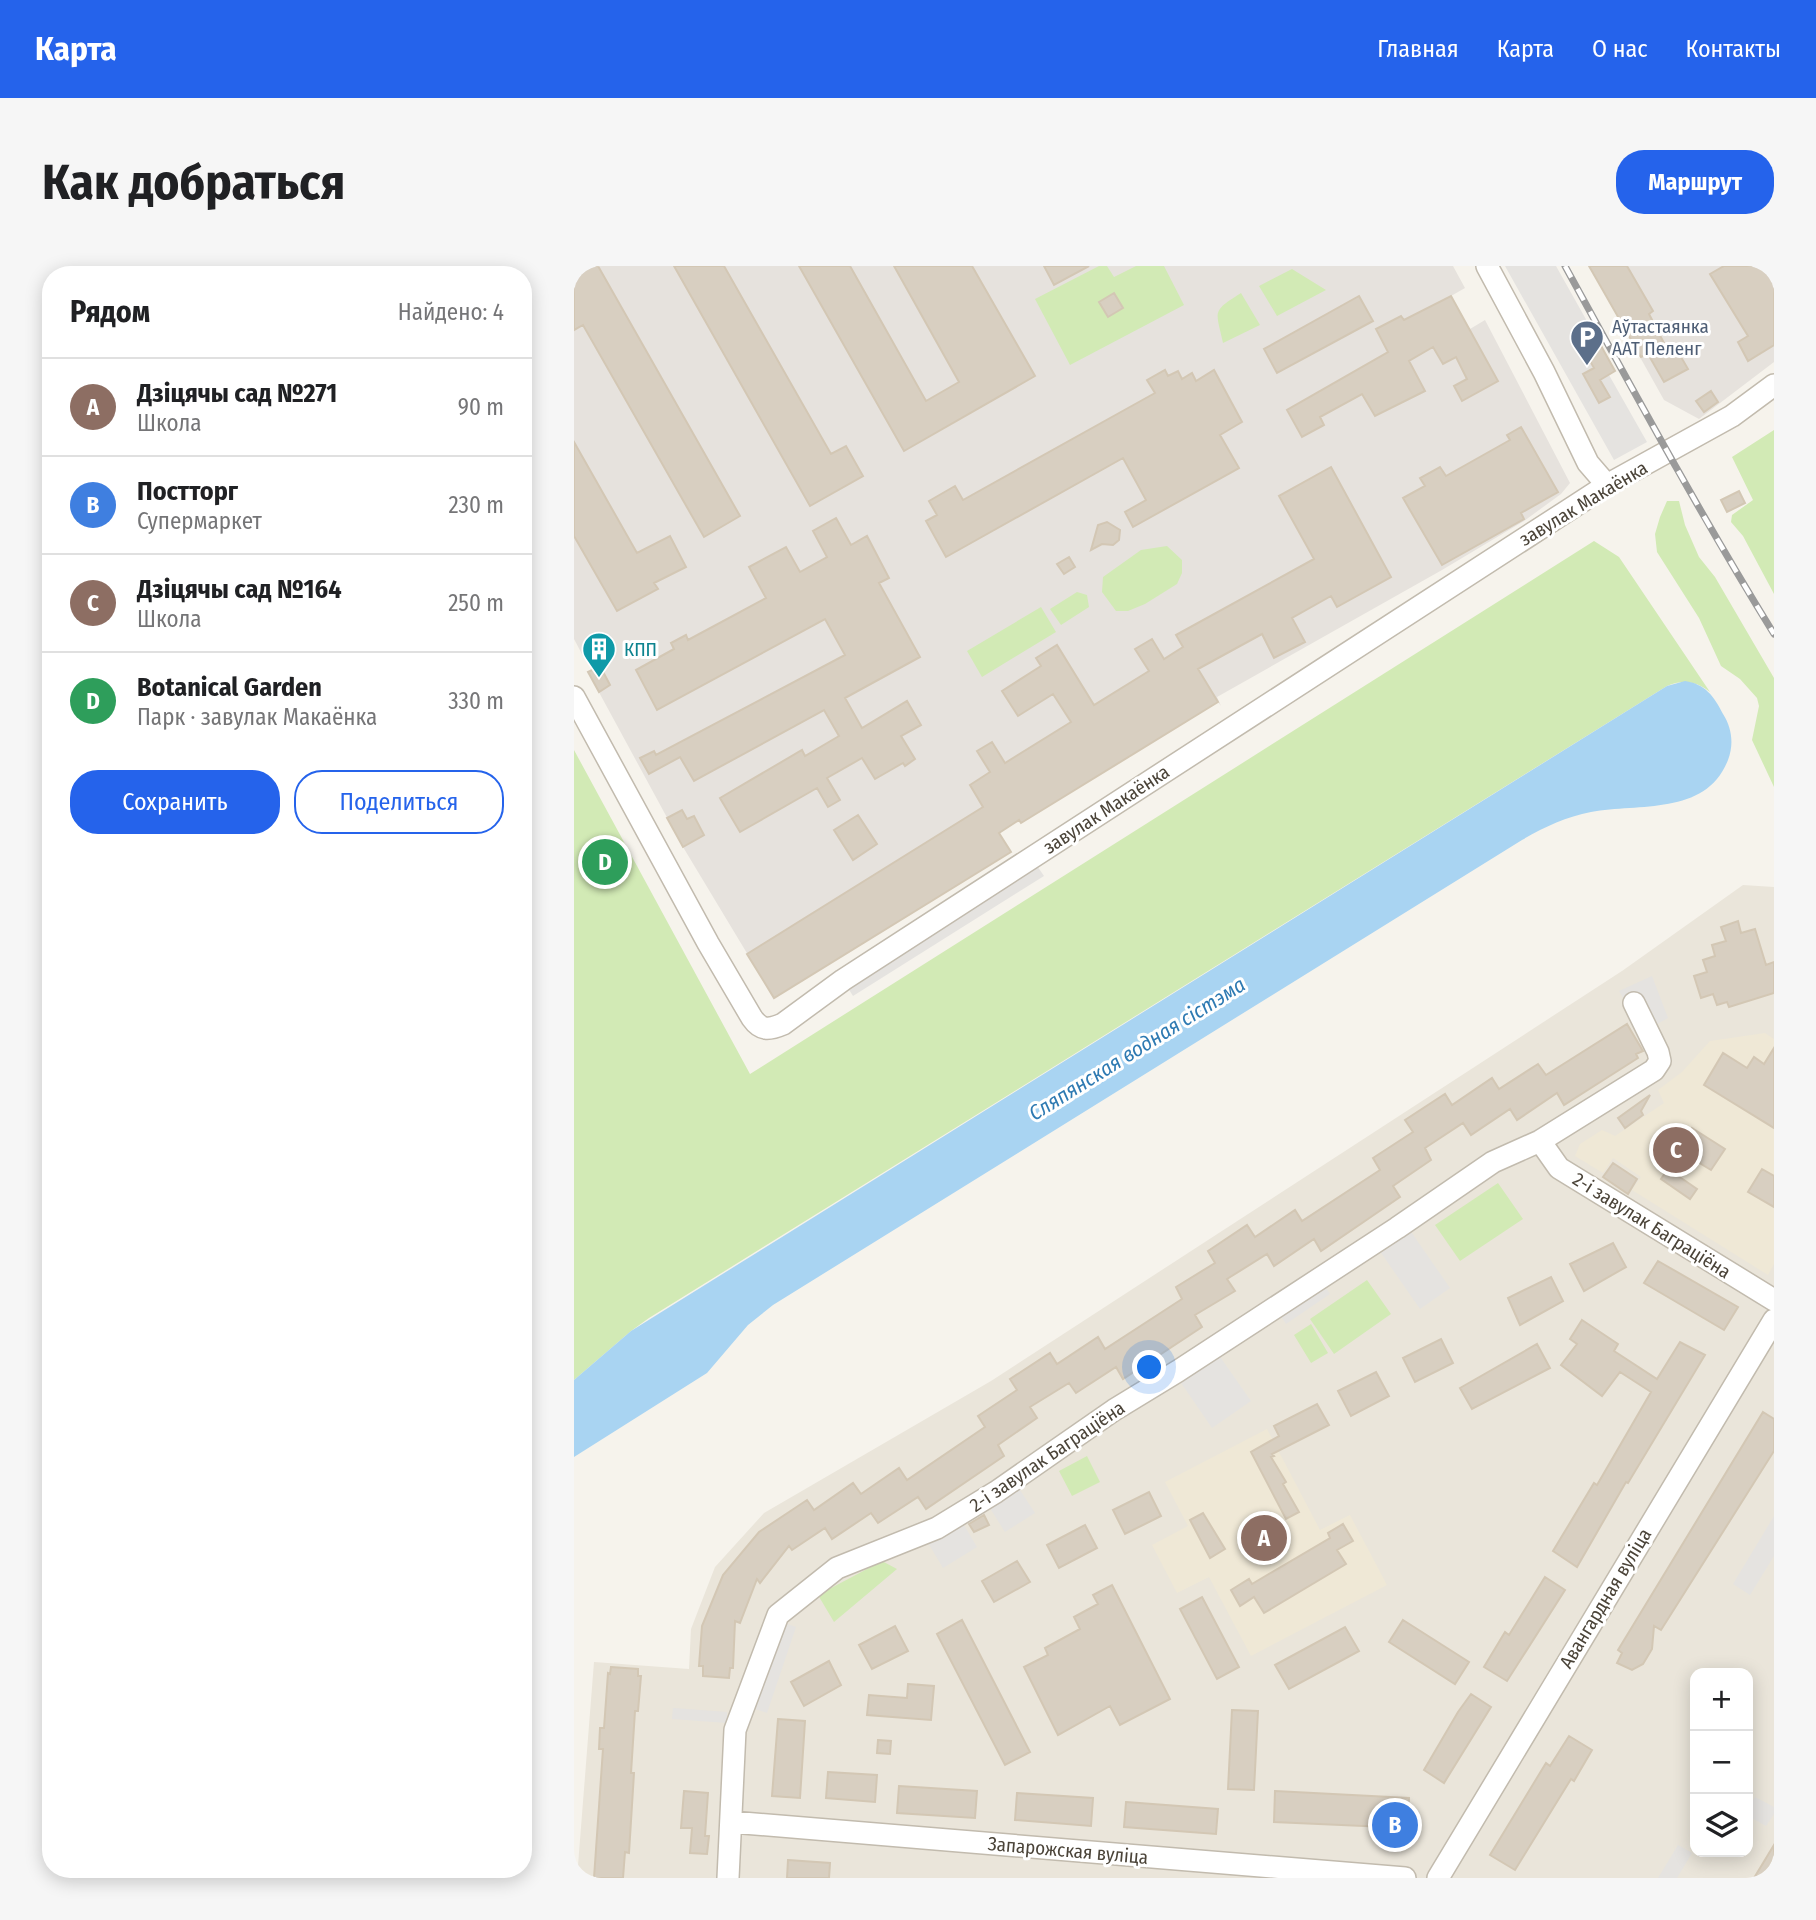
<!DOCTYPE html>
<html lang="ru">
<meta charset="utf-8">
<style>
body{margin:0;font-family:"Fira Sans Condensed",sans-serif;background:#f6f6f6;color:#202124}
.controls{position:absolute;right:21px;bottom:21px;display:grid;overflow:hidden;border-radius:14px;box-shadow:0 4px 18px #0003}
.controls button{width:63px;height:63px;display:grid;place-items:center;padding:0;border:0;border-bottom:2px solid #e0e0e0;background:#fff;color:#202124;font:35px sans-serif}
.you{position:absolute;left:576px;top:1102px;width:24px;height:24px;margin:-18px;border:5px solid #fff;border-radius:50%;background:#1a73e8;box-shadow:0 0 0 10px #1a73e833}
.badge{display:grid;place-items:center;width:46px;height:46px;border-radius:50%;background:#2563eb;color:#fff;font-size:23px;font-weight:700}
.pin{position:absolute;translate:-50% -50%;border:4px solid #fff;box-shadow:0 2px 7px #0006}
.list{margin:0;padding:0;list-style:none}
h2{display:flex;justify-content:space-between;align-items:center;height:91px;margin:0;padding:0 28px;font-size:30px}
h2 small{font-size:23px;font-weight:400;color:#757577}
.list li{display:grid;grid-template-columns:46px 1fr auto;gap:21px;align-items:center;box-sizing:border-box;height:98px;padding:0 28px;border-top:2px solid #e0e0e0}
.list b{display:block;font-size:26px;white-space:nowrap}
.list p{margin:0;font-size:23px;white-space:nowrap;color:#757577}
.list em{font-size:23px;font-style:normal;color:#757577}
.actions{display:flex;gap:14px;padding:21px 28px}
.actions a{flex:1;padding:16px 0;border:2px solid #2563eb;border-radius:28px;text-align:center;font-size:24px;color:#2563eb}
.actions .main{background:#2563eb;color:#fff}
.icon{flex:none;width:38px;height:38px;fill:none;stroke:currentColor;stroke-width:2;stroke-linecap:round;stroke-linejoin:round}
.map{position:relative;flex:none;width:1200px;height:1612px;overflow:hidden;border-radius:28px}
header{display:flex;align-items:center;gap:42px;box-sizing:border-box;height:98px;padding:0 35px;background:#2563eb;color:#fff}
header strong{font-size:33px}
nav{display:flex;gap:38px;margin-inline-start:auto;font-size:24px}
.intro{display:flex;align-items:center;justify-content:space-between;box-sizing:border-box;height:168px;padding:0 42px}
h1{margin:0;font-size:49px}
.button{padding:18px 32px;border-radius:28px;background:#2563eb;color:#fff;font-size:24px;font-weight:700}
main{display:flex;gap:42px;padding:0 42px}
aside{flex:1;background:#fff;border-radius:28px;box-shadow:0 4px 18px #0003}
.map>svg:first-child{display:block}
.residential{fill:#eae5da;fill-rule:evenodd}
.industrial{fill:#e6e2dd}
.education{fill:#efe8d6}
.green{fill:#d2eab5}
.parking{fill:#e5e3e0}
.water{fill:#a9d4f2}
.building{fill:#d8cfc1;stroke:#d3c7b4;stroke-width:2}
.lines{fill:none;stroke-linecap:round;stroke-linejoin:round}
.minor-casing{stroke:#c2bbae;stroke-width:24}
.minor{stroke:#fff;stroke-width:21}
.rail-casing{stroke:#9a9a9a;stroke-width:7}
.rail{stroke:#fff;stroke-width:4.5;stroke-dasharray:13;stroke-linecap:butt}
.labels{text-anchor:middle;stroke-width:6;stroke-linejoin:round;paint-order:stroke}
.service-label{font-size:19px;fill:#4e5e75;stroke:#fff;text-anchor:start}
.street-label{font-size:19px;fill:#4b4439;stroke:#fff}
.culture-label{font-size:19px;fill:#0d838f;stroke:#fff;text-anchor:start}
.water-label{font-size:21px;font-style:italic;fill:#2e7ab2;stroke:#fff}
</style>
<header>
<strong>Карта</strong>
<nav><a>Главная</a><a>Карта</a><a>О нас</a><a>Контакты</a></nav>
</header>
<div class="intro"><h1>Как добраться</h1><a class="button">Маршрут</a></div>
<main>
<aside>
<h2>Рядом<small>Найдено: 4</small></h2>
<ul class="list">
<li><span class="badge" style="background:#8d6e63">A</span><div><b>Дзіцячы сад №271</b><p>Школа</p></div><em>90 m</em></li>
<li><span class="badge" style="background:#3f7fe0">B</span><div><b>Постторг</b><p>Супермаркет</p></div><em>230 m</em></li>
<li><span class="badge" style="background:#8d6e63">C</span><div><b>Дзіцячы сад №164</b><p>Школа</p></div><em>250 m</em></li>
<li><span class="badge" style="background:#2e9e5b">D</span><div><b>Botanical Garden</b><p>Парк · завулак Макаёнка</p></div><em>330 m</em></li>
</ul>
<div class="actions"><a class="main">Сохранить</a><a>Поделиться</a></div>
</aside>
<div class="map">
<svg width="1200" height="1612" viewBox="0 0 1200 1612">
<rect width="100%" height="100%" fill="#f6f3ec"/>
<path class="residential" d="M1169,619L1200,621V1612H3L20,1396L115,1403L117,1363L141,1301L190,1247L417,1115L1048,705ZM1121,1407H1174V1586H1121Z"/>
<path class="industrial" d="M0,0H879L891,22L877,30L889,52L896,63L911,54L996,217L987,228L950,255L868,304L643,431L647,440L644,436L447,557L445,554L425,566L437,586L200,732L109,581L14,406L23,401L9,390L0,373Z
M1015,0H1200V96L1125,153L1090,134Z"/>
<path class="education" d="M1191,767L1200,773V998L1194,1009L1058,924L1067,911L1039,892L1029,907L1001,890L1006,878L1028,864L1041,870L1090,837L1084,824L1108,806L1136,775Z
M693,1163L746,1264L776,1249L813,1319L677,1390L635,1311L603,1327L578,1279L614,1260L591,1216Z"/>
<path class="green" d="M525,0H533L540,11L562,0H590L610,39L496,99L461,33Z
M718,3L752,24L703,50L685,20Z
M667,27L686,59L649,77C642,44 637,46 667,27Z
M1200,164V328L1169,270L1157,256L1158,249L1179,234L1158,191Z
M1093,235H1105L1111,259L1125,291L1141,311L1200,412V521L1178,474L1185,440L1183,432L1166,413L1147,400L1125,352L1083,286L1081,268L1086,251Z
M1020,275L1045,291L1136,426C1123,415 1108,413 1093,420L75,1052L57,1065L0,1114V484L176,808Z
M593,280L608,294V307L603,318L571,338L554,345H542L528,326L529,311L567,284Z
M503,326L513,329L515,341L487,359L476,343Z
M467,341L482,366L408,411L393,385Z
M924,917L949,953L886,995L861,959Z
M793,1014L817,1048L760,1088L736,1053Z
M737,1058L754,1087L737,1097L720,1069Z
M513,1190L526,1216L498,1230L485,1205Z
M308,1295L323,1303L260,1356L244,1329Z"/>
<path class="parking" d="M931,0H982L1041,105L1035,109L1073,176L1040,194Z
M457,591L470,610L279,730L269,714Z
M1078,710L1094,752L1069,766L1045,725Z
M833,960L876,1022L846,1043L803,981Z
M747,1014L756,1028L712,1058L703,1044Z
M642,1085L677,1135L638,1162L603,1111Z
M442,1218L461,1247L431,1266L412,1236Z
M1200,1250V1290L1176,1329L1159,1318Z
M387,1254L403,1281L369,1302L353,1275Z
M207,1356L222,1361L193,1447L178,1442Z
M99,1442L153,1446V1457L98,1453Z
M1181,1531L1200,1541V1548L1192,1560L1174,1550V1542Z
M1104,1579L1118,1587L1103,1612H1084Z"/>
<path class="water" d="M1111,415C1131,418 1140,430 1149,448C1158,462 1160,478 1154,494C1132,550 1066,537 1017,546C992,551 970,561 948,574L199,1039L174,1059L133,1107L0,1191V1114L57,1065L1093,420Z"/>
<path class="building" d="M0,0H24L166,250L130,271L9,59L0,64Z
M100,0H150L257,188L272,180L289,210L236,240Z
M225,0H276L352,135L385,116L320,0H398L461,110L330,185Z
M470,0H515L480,19Z
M1015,0H1053L1079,45L1075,48L1092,81L1099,77L1114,103L1090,116L1074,88L1067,91Z
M1150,0H1200V79L1174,95L1164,76L1174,70L1136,8Z
M540,27L549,42L534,51L525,36Z
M785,30L799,55L703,107L690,83Z
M877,30L924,115L888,135L880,120L893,113L882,91L869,98L859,81L835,95L851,125L801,150L788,128L746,151L750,159L728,171L713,144L814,86L802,63L827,50L830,54Z
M1026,78L1041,105L1026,114L1036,131L1025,137L1009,108L1020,102L1011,86Z
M591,104L594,110L604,105L608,113L618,107L622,115L640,104L668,156L646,169L665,202L559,261L551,246L572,234L549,192L372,291L352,255L363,249L355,235L381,220L389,234L581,127L573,114Z
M1137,125L1144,136L1130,146L1122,135Z
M947,161L984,226L947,247L950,253L868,299L829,232L851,220L846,212L866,201L872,210L936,174L933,169Z
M0,176L63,287L96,270L112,301L80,317L84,323L43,345L0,270Z
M757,201L817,311L763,341L757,330L718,352L731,376L700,392L688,368L624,403L644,436L447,557L445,554L425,567L437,586L200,732L173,688L409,541L396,519L416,506L403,485L418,476L431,497L497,456L479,428L444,450L428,425L467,400L462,392L483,379L520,439L575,405L561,383L578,373L590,393L609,381L602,369L740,293L705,230Z
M1165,225L1171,237L1153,246L1147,234Z
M262,252L277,279L293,270L315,312L305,317L346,391L271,432L288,462L333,435L347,459L327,470L341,493L331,500L329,497L301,513L288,492L253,512L266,534L254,541L243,522L166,566L146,532L228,484L231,490L265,470L250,444L120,515L106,491L75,508L66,492L80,485L82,489L271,389L251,353L83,444L62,404L100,383L97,377L112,369L114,374L192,332L175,301L212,281L226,306L253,291L239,265Z
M533,256L546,264L545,274L539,279L528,278L517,284L524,259Z
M495,291L501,301L490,308L483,298Z
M26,400L36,419L25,426L14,406Z
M108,544L113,553L120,550L130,569L109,581L93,552Z
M284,549L303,578L279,594L260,564Z
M1164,655L1167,667L1181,663L1192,699L1200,696V727L1155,741L1153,736L1143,739L1139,728L1127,732L1120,710L1133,706L1129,694L1141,690L1138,679L1152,675L1147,661Z
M1053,758L1069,785L1062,788L1064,792L990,839L983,827L943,854L936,843L897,869L889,857L851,882L857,894L819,920L826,931L747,985L740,973L700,1000L693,988L653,1013L661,1025L621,1049L628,1061L549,1113L542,1101L502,1127L495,1117L456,1141L463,1152L424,1179L430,1190L352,1243L344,1231L304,1257L297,1247L258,1273L251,1262L218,1284L215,1280L186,1317L183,1313L166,1357L161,1355L159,1402H156L155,1412L129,1410V1400H125L128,1360L149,1309L185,1266L233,1234L240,1244L279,1217L287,1228L325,1202L333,1214L411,1161L404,1150L443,1124L436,1113L476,1087L483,1098L524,1071L531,1083L608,1033L602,1021L641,997L634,985L673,959L681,971L721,944L728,955L806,904L799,892L839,866L831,854L871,828L878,839L918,812L925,823L964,798L972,809Z
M1200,782V862L1130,819L1149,787L1173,802L1180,791L1190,798Z
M1076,829L1067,845L1069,849L1051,862L1044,852Z
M1118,862L1151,883L1137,904L1104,884Z
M1039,897L1063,913L1054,928L1029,911Z
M1094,903L1123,923L1116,933L1087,913Z
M1188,903L1200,910V941L1174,926Z
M1039,977L1052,1001L1010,1025L996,998Z
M1084,995L1164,1041L1150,1064L1070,1017Z
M977,1011L989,1035L946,1059L934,1032Z
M1008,1054L1044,1078L1040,1085L1083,1113L1106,1076L1131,1089L1054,1217L1052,1216L1003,1301L979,1285L1020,1217L1023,1219L1077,1126L1046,1106L1028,1130L987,1099L1003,1078L996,1073Z
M867,1073L879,1097L841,1116L829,1092Z
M963,1078L976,1102L898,1143L886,1122Z
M802,1106L815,1130L777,1150L764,1125Z
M743,1138L755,1159L698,1188L700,1190L697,1191L712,1216L709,1218L725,1246L712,1253L677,1186L705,1170L700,1160Z
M1189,1146L1200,1153V1185L1087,1364L1080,1360L1078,1383L1069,1398L1058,1404L1043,1397L1048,1387L1044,1384Z
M575,1226L587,1250L551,1268L539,1244Z
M629,1247L651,1283L636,1292L616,1254Z
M410,1249L415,1259L400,1266L395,1258Z
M769,1258L779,1275L763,1284L772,1298L690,1347L680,1331L666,1340L657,1324L675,1313L678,1318L756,1272L754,1267Z
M511,1259L523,1282L485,1302L473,1279Z
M443,1295L456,1316L420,1336L408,1315Z
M971,1311L991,1324L933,1415L910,1401L931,1366L935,1369Z
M538,1319L596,1433L546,1459L536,1440L484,1469L450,1401L474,1389L471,1382L506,1363L500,1351L524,1338L519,1329Z
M628,1331L665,1401L643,1413L606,1343Z
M388,1354L456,1486L431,1499L363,1368Z
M829,1354L895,1396L881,1418L815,1376Z
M321,1360L334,1385L298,1403L285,1379Z
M771,1361L785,1385L715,1423L701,1399Z
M255,1395L267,1419L230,1440L217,1416Z
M37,1401L64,1403V1410H67L64,1445H61L57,1507H60L55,1587L51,1586L49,1612H20L29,1483H25L26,1462H30L34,1407L36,1408Z
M334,1418L360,1420L357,1454L293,1449L295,1429L333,1432Z
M897,1428L917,1441L870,1517L850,1504L884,1446Z
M658,1444L684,1445L680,1524L654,1523Z
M204,1453L231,1455L226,1532L198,1530Z
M995,1470L1018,1484L1000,1515L997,1513L941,1604L916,1589L972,1497L976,1500Z
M304,1474L317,1475L316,1488L303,1487Z
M254,1506L303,1509L301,1536L252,1532Z
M325,1520L403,1525L401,1552L323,1547Z
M110,1525L134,1527L131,1570H135L133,1588L116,1587L118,1562H107Z
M701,1525L835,1532L834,1562L700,1556Z
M443,1527L519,1532L517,1560L441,1554Z
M552,1536L644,1543L642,1568L550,1561Z
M1200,1579V1612H1180Z
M214,1594L256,1597L255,1612H213Z"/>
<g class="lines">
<g class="minor-casing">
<path id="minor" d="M913,0L970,106L1014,197L1033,219
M0,431L134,677L178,752C187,765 195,764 209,758L269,714L993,245L1033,219L1158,150L1200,119
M966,875L985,902L1200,1034
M157,1556L831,1612
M154,1612L161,1464L204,1349L263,1302L363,1262L422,1226L540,1144L604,1105L823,962L919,896L966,875L1080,804L1086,795L1084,786L1060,737
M864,1612L1200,1054"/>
</g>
<use href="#minor" class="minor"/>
<g class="rail-casing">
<path id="rail" d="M991,0C1059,124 1126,248 1200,368"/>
</g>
<use href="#rail" class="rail"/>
</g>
<defs>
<g id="parking-pin" transform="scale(1.75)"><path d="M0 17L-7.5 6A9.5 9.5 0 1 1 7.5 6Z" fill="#5c6f8a" stroke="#fff"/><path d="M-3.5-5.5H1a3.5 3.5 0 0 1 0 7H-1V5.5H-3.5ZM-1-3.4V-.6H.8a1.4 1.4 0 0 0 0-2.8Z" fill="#fff"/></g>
<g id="building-pin" transform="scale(1.75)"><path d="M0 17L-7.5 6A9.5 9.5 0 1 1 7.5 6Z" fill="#0f9aa8" stroke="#fff"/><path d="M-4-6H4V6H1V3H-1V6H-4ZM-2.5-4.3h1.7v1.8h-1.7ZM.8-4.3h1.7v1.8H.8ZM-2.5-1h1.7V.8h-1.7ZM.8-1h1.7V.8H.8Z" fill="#fff"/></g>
</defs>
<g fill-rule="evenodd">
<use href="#parking-pin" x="1013" y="71"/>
<use href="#building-pin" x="25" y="383"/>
</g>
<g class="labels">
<g class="service-label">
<text x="1038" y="67">Аўтастаянка<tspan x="1038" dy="22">ААТ Пеленг</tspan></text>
</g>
<g class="street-label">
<text transform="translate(1009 237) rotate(-31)" y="7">завулак Макаёнка</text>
<text transform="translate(532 543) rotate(-33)" y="7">завулак Макаёнка</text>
<text transform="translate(1078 959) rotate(32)" y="7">2-і завулак Баграціёна</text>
<text transform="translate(473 1190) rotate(-34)" y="7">2-і завулак Баграціёна</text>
<text transform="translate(1031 1332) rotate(-59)" y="7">Авангардная вуліца</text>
<text transform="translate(494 1584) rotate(5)" y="7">Запарожская вуліца</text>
</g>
<g class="culture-label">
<text x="50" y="390">КПП</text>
</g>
<g class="water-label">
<text transform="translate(563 783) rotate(-32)" y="7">Сляпянская водная сістэма</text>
</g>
</g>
</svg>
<div class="controls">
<button>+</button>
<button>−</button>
<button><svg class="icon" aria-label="layers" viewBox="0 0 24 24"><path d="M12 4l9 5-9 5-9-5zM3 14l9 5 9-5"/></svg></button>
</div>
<div class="you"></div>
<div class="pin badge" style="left:690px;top:1272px;background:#8d6e63">A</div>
<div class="pin badge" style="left:821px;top:1559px;background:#3f7fe0">B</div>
<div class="pin badge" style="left:1102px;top:884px;background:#8d6e63">C</div>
<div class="pin badge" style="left:31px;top:596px;background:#2e9e5b">D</div>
</div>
</main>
